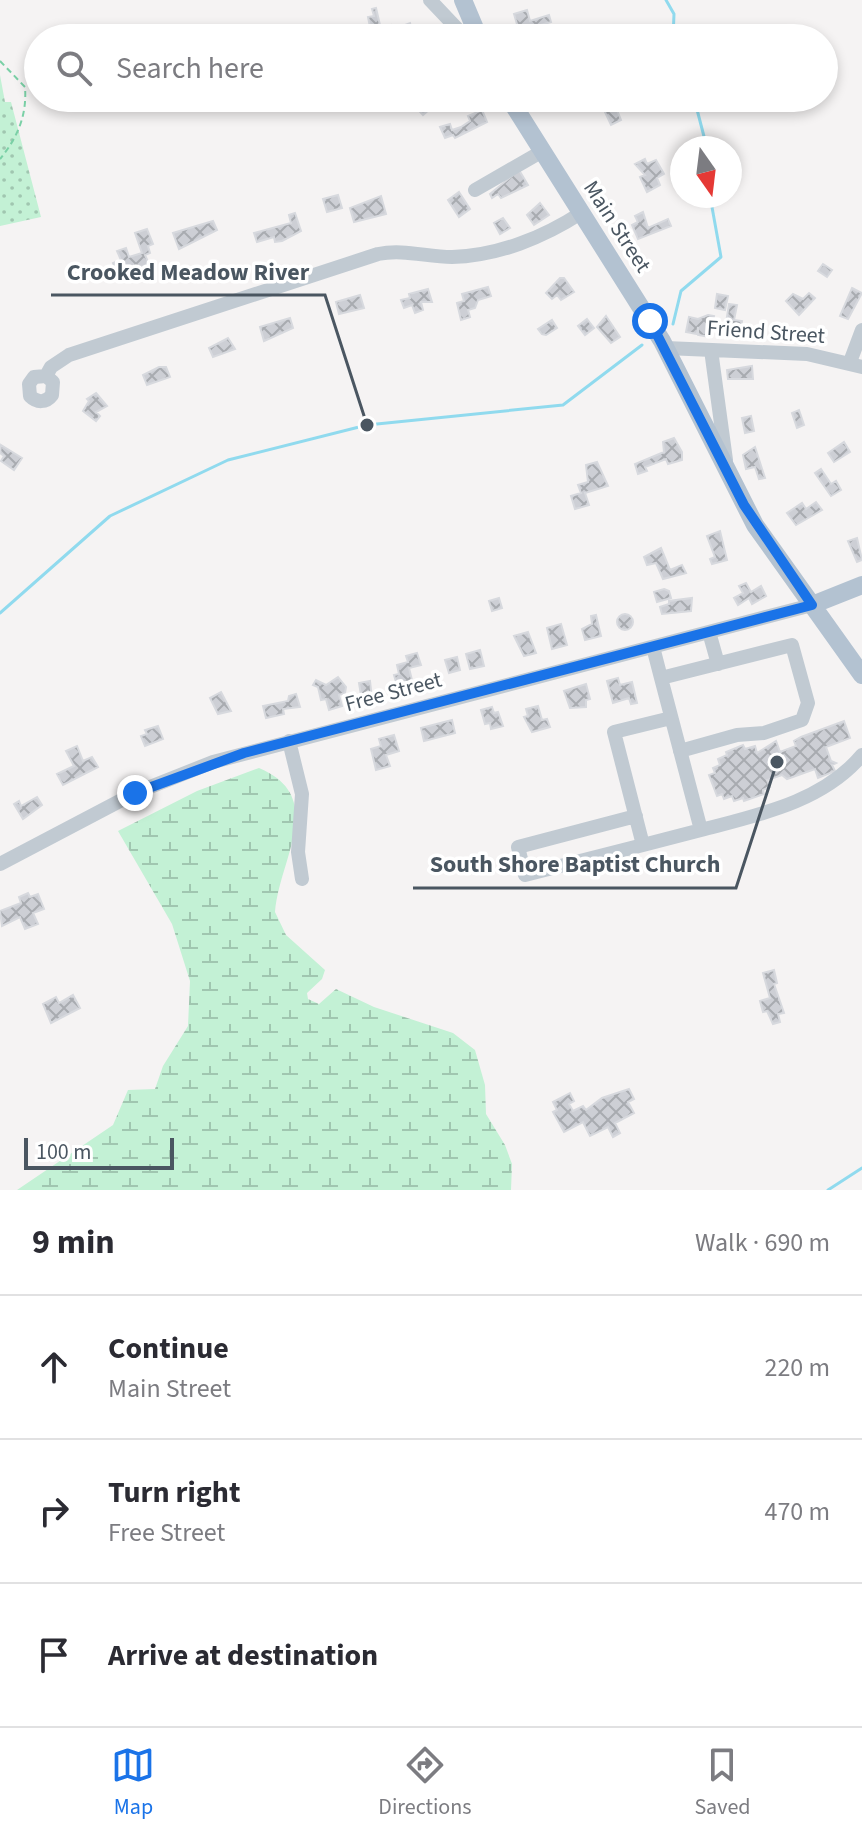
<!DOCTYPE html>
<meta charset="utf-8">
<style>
body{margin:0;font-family:"Source Sans 3",sans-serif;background:#f7f7f7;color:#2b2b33}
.compass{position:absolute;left:670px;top:136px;width:72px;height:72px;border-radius:50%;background:#fff;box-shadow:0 4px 12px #0003;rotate:166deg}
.scale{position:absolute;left:24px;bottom:20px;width:150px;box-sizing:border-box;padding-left:8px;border:4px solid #4a5661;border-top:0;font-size:22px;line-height:28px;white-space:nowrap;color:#4a5661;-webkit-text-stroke:6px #fff;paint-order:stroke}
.stop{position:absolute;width:24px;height:24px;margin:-18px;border:6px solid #1a73e8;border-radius:50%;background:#fff}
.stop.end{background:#1a73e8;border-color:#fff;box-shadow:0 2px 8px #0008}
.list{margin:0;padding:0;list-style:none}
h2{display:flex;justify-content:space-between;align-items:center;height:104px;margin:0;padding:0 32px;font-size:34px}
h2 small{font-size:26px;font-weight:400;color:#7c7c81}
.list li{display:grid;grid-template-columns:52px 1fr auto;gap:24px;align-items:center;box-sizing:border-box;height:144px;padding:0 32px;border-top:2px solid #e1e1e2}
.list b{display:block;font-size:30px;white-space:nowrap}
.list p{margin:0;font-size:26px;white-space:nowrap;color:#7c7c81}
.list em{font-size:26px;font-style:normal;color:#7c7c81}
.icon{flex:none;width:44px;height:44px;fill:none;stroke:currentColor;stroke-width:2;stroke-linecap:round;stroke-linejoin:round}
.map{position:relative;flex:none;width:862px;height:1190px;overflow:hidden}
.search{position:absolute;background:#fff;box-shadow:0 4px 12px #0003;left:24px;right:24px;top:24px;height:88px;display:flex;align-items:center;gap:20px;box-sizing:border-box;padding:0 28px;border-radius:44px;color:#7c7c81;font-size:30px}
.sheet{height:536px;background:#fff}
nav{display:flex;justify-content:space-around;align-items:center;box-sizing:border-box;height:112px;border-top:2px solid #e1e1e2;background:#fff;font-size:22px;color:#7c7c81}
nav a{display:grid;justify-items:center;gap:4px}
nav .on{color:#1a73e8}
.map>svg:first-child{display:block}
.green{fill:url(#green-dots)}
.wetland{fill:url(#wetland-marsh)}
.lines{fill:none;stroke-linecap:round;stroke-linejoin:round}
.stream{stroke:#90daee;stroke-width:3}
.building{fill:url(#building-cross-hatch);stroke:#d7d9de;stroke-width:2}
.path{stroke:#7ad0a6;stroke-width:2;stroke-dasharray:6 4;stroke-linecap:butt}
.minor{stroke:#c1cad2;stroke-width:14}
.major{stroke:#b3c2d1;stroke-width:18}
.route{stroke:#1a73e8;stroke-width:10}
.labels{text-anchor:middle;stroke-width:7;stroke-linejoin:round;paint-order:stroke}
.street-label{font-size:22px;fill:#4a5661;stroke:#fff}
.leader{fill:none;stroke:#4a5661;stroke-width:3}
.callout-dot{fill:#4a5661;stroke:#fff;stroke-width:3}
.callout-label{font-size:24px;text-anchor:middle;font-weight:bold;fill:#4a5661;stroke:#fff;stroke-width:7;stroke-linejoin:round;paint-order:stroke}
</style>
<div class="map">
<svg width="862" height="1190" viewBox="0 0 862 1190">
<defs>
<pattern id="green-dots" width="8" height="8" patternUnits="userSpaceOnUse" patternTransform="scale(2)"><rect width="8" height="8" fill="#c3f1d5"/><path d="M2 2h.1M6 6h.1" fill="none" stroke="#a0c6b0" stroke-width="1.8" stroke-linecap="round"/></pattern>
<pattern id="wetland-marsh" width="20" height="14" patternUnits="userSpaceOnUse" patternTransform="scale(2)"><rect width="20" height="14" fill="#c3f1d5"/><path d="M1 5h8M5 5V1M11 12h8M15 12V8" fill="none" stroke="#a0c6b0"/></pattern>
<pattern id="building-cross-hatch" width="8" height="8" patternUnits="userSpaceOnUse" patternTransform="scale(2)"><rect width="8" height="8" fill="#cdcfd5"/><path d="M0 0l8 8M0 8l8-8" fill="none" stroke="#a8abb0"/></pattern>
</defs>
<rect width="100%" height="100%" fill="#f5f3f3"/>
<path class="green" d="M0,75L5,102H11L41,217L0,226Z"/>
<path class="wetland" d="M259,768C328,797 279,859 275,912L286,935L325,970L322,979L307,993L308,999L319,1004L336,989L374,1007L453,1033L475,1050L485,1085L486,1114L505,1145L512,1164L511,1190H17L113,1125L128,1090L155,1089L163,1066L188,1026L190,981L172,924L118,831L197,791Z"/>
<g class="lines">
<path class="stream" d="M666,0L674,14L673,38
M694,98L707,148
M673,324L681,291L721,257L710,196
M0,613L110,516L228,460L367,425L563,405L642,345
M828,1190L862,1168"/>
</g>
<path class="building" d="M376,8L380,25L370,27L368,17L374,16L372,9Z
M527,10L530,21L549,15L551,22L519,31L514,14Z
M410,23L413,38H377L376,33H389L388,26L391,25L392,30Z
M422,98H461L445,109L439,101L423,115L413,104Z
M598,98H607L615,105L621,120L611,125L604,110L608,108L606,104Z
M482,110L487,122L455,138L453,135L445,138L440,127L450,124L452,130L461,127L470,121L468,116Z
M645,159L647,164L656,160L664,174L657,178L660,185L647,192L640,177L645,175L635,164Z
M519,170L528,185L501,198L498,194L492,198L490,194Z
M459,192L470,209L459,217L448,200Z
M338,195L342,208L327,212L323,199Z
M381,196L386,214L354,222L350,208Z
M540,203L549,215L534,225L527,215Z
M643,212L648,228L668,219L671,226L638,239L632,225L638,222L635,216Z
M295,213L301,231L282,241L275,242L274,237L257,242L254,233L291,223L289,215Z
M503,218L510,228L500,234L494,223Z
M213,221L217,230L179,249L173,233Z
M147,229L153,244L148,246L150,253L145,255L149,264L118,276L113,263L121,260L117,251L126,248L129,257L142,253L135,233Z
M823,264L832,270L827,277L818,271Z
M560,278H564L574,292L561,300L557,295L552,299L546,293Z
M488,287L491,296L478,300L475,308L468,310L470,317L461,320L457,303L464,301L462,294Z
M852,288L862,293L848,319L840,316Z
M428,289L432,302H421L423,310L415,313L412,305L404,308L401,300L410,298L409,294Z
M809,293L815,298L799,315L786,301L793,294L803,299Z
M717,294L728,296L725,310L715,308Z
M360,295L364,308L339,314L336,302Z
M729,304L737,305L734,320L742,321L740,334L725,329Z
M708,315L714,316L710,337L698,335V327L697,334L686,332L689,317L698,319Z
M606,316L620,337L611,343L597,327Z
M290,318L293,328L264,341L260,327Z
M587,319L594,328L585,335L578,326Z
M552,320L557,328L546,335L542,334L538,329Z
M228,338L235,349L213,357L209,348Z
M752,366L753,379H728L727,370Z
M159,367H166L170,377L147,385L143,375Z
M96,393L107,406L96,412L100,416L96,421L83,411L89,401L87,399Z
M799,410L804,425L797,428L792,413Z
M751,416L754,431L745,433L742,418Z
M674,438L682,452V460L668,464L666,459L645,467L647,471L638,474L635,464L664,452L663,442Z
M844,442L850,452L834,462L828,453Z
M1,445L22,458L14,470L1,461L4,456L0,453Z
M755,447L765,478L759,479L755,467L746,469L743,455Z
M597,462L608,486L585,493L589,505L575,509L571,496L581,493L578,485L588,482L586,465Z
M821,469L831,484L836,481L841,490L831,496L815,473Z
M816,502L822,510L796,525L787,513L802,503L806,509Z
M720,531L727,560L712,564L710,559L715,557L707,536Z
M857,538L862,560L857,562L848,541Z
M661,548L670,570L682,565L686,573L663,579L656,563L647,565L644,557Z
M746,583L751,592L761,586L766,596L752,604L749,598L738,605L734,598L743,593L739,586Z
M664,589L669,591L671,598L657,602L654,592Z
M499,598L502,608L492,611L489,601Z
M692,598L691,611L662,614L660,607L669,604V601Z
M617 622a8 8 0 1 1 16 0a8 8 0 1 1-16 0Z
M596,615L601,636L585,640L582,629L592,624L591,616Z
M561,624L567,645L552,649L547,628Z
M528,632L536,653L524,656L514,636Z
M480,650L484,666L470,669L466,654Z
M417,653L421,665L409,668L413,684L398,689L394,675L399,674L397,665L408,662L406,656Z
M457,657L460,670L449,673L445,660Z
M338,677L346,687L345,693L339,695L342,706L329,710L326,699L321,700L318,687L313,685L316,680L326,685Z
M618,678L620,685L632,682L637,703L631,704L629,698L613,703L607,681Z
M370,681L372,699L362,701L359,683Z
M586,684L590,699L586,700V707L570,708L564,691Z
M221,692L231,711L218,714L210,698Z
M296,694L300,707L283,709L284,714L266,718L263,706L288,701L289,696Z
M538,706L542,720L547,719L550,727L532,732L524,717L528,716L526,709Z
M492,707L494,713L498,712L503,726L491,729L490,723L485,724L481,710Z
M452,720L455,733L424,741L421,728Z
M844,721L850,738L826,747L831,761L836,763L832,765L835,771L818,778L815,769L787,779L782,775L767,780L770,787L763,790L764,794L744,801L743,798L734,801L732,796L724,799L722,794L717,796L709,775L715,773L713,768L720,765L718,759L727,755L726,752L743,745L745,749L755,746L757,753L776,741L780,752L796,746L794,741L801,737Z
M158,726L163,739L145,746L141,736L147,734L145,730Z
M394,735L399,751L386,755L390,766L376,770L371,749L381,746L379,739Z
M77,746L83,761L92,757L98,767L63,785L57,774L74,766L66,751Z
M37,797L42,805L23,819L14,804L19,801L21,806Z
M28,893L30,897L38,894L44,909L33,913L38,924L25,929L20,917L2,926L0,911L21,903L19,897Z
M774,970L777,983L774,984L784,1013L778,1014L780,1022L773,1024L767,1011L763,1012L760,1001L770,998L763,973Z
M73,995L80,1008L51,1023L43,1004L56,997L59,1003Z
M629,1089L634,1099L628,1102L634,1113L615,1123L620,1133L613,1137L608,1127L590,1136L583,1122L564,1132L553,1112L557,1110L553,1102L570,1093L574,1101L569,1104L573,1111L583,1106L586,1110L602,1098Z"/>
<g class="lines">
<path class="path" d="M0,61L25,87C27,115 18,137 0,159"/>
<path class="minor" d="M430,0L466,38
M475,190L541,152
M666,348L807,354L862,367
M711,350L726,460
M850,362L862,330
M46,376L34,377L29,384L30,396C37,403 46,403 52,395L53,382L46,376L51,367L69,355L378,254C404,249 427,257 452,257C498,256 544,237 581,213
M709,632L718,664
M653,647L661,678
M671,718L614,732L643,845L701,830
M289,741L302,794L298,852L302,879
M680,751L737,735L764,733L802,720L808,703L792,645L661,678L701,830C758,815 823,802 862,755
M636,816L518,847L525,875L643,845
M0,864L135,793L213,762L812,605"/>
<path class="major" d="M463,0L479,38
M509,98L662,341L755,525L862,675
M812,605L862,585"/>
</g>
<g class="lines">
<path class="route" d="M135,793L244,753L812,605L744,505L650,321"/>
</g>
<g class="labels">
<g class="street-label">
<text transform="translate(618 226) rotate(57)" y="8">Main Street</text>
<text transform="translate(766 331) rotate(4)" y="8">Friend Street</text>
<text transform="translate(393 691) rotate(-15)" y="8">Free Street</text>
</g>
</g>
<path class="leader" d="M367 425L325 295H51M777 762L736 888H413"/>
<g class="callout-dot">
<circle cx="367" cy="425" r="8"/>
<circle cx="777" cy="762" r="8"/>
</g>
<g class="callout-label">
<text x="188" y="280">Crooked Meadow River</text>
<text x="575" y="872">South Shore Baptist Church</text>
</g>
</svg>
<svg class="compass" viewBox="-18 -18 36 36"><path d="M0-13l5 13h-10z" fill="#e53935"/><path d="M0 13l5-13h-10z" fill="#7c7c81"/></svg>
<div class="scale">100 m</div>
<div class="stop" style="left:650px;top:321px"></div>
<div class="stop end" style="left:135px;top:793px"></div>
<div class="search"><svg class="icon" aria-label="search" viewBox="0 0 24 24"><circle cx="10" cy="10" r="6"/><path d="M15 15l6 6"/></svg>Search here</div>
</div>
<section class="sheet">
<h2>9 min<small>Walk · 690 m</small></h2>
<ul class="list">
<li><svg class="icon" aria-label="ahead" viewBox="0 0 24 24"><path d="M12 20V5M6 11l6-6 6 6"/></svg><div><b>Continue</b><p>Main Street</p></div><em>220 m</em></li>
<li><svg class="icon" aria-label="right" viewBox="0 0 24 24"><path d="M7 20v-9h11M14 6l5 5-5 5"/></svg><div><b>Turn right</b><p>Free Street</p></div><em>470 m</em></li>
<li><svg class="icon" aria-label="arrive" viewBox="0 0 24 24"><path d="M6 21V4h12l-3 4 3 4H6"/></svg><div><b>Arrive at destination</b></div></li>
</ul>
</section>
<nav>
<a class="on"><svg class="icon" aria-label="map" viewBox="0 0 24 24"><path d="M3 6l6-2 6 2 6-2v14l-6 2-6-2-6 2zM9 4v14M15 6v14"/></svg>Map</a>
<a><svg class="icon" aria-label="directions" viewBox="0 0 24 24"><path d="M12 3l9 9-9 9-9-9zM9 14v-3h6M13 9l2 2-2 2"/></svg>Directions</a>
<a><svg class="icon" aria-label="saved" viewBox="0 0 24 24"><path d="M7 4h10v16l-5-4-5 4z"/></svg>Saved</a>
</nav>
